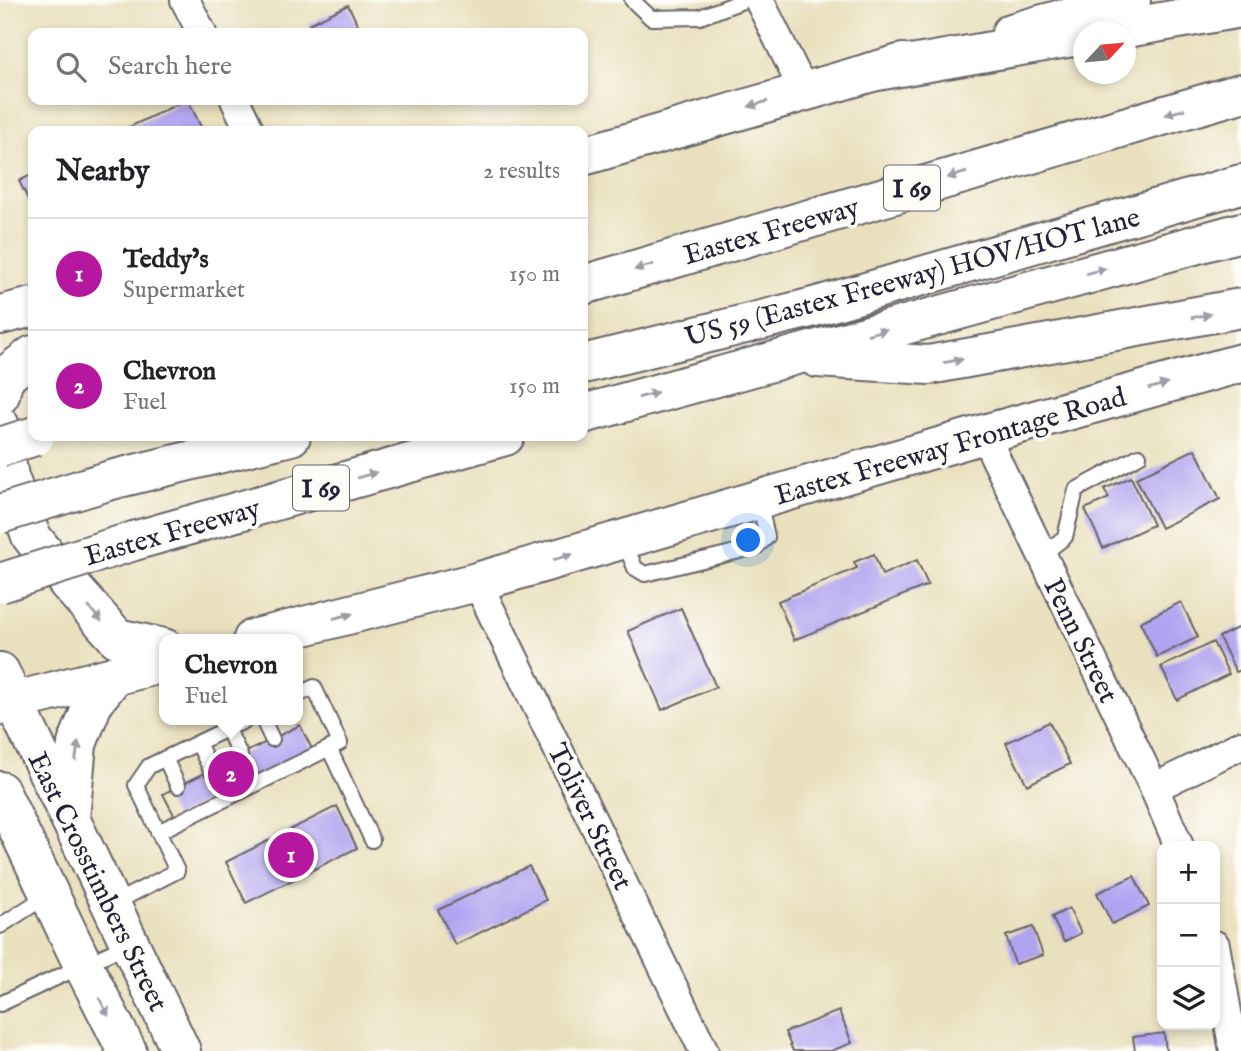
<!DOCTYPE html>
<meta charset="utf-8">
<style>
body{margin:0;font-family:"IM FELL English",serif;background:#f2f2f2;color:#202124}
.controls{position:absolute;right:21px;bottom:21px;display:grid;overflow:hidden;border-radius:14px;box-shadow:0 4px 10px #0003}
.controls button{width:63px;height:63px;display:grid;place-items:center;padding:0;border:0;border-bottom:2px solid #e0e0e0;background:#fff;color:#202124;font:35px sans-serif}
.compass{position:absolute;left:1073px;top:21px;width:63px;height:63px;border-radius:50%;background:#fff;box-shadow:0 4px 10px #0003;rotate:64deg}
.you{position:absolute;left:749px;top:541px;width:24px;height:24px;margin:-18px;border:5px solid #fff;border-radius:50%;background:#1a73e8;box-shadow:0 0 0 10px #1a73e833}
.badge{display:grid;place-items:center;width:46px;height:46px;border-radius:50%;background:#b5179e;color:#fff;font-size:23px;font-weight:700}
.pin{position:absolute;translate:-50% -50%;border:4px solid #fff;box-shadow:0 2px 7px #0006}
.popup{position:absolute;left:159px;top:634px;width:144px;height:91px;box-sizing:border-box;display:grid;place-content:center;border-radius:14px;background:#fff;filter:drop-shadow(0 2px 5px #0005);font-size:23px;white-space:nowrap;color:#757577}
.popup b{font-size:26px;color:#202124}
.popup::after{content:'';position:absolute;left:50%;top:100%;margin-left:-14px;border:14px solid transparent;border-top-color:#fff}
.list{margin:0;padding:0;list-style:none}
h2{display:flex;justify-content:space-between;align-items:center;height:91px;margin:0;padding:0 28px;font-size:30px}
h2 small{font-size:23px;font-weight:400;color:#757577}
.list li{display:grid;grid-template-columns:46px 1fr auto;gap:21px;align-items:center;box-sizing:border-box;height:112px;padding:0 28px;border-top:2px solid #e0e0e0}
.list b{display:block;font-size:26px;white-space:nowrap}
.list p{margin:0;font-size:23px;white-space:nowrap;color:#757577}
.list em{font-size:23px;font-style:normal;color:#757577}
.icon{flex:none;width:38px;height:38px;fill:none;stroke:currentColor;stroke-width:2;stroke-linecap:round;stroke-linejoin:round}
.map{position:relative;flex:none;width:1241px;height:1051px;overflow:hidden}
.search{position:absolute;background:#fff;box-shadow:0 4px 10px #0003;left:28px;top:28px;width:560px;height:77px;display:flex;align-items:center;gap:18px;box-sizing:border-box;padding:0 24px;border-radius:14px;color:#757577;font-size:26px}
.panel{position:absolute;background:#fff;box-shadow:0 4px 10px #0003;left:28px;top:126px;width:560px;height:315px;border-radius:14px}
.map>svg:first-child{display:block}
.building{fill:#b0a3f0}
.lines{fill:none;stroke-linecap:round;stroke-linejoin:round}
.service-casing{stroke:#686468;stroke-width:18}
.minor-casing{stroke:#686468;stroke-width:32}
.secondary-casing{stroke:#686468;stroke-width:42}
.motorway-casing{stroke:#686468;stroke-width:42}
.service{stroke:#fff;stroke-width:14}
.minor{stroke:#fff;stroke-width:28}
.secondary{stroke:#fff;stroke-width:38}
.motorway{stroke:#fff;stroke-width:38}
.motorway-bridge-casing{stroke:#686468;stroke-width:42;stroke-linecap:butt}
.motorway-bridge{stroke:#fff;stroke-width:38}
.oneway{fill:#9c9ca7}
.labels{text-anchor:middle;stroke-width:7;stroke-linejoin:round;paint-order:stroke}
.shield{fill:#fdfcf7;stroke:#646373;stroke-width:2}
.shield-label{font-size:26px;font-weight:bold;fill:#22223b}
.street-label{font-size:28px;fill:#22223b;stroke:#fdfcf7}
</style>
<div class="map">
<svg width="1241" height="1051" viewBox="0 0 1241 1051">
<rect width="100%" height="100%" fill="#fdfcf7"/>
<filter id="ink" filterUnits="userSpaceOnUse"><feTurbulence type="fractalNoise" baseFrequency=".0143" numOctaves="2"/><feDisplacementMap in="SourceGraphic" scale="14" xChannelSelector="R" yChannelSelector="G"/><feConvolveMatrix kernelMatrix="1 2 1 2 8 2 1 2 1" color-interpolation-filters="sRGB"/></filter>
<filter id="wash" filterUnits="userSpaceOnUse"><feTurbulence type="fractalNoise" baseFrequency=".00686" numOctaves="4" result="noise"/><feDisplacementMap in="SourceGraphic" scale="28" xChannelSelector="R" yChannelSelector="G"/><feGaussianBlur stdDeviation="1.57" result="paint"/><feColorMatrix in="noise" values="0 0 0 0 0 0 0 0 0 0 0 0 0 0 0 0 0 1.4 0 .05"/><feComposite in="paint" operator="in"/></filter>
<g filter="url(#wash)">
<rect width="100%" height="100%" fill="#e9e0bd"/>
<g id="blocks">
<path class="building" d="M348,5L362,33H314L309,24Z
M188,100L203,131H121L186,100Z
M33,174V209L19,181Z
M1195,449L1220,499L1161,528L1136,478Z
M1131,477L1153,525L1103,548L1085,509L1109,498L1104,489Z
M874,554L882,575L917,560L928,585L794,640L778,601L857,568L854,562Z
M1181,602L1198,637L1157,657L1140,622Z
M681,608L716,687L662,710L628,631Z
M1241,626V670L1236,672L1219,637Z
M1213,642L1229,674L1177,700L1161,667Z
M1049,722L1070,764L1027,785L1006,743Z
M300,725L312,749L175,817L163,794Z
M337,806L357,848L246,903L226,862Z
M529,866L546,900L455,945L438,910Z
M1134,876L1149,906L1112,924L1097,893Z
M1069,908L1081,933L1064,942L1052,917Z
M1033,927L1043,955L1015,964L1006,936Z
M839,1011L852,1043L831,1051H793L785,1032Z
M1164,1033L1166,1051H1135L1133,1037Z"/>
</g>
</g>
<g filter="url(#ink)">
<use href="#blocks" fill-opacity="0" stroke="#686468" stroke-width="2"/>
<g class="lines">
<g class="service-casing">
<path id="service" d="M632,0L651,18L700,17L745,0
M624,541L635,568L645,574L756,547L767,537L759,501
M1042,555L1065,537L1076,490L1139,456
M263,720L272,739
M227,728L240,755
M198,743L211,770
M329,748L372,840
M165,758L178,786
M158,832L340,743L314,687L298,695
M112,904L177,871L136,785L149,766L246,720
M0,926L48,895
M0,1004L129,944"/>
</g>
<g class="minor-casing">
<path id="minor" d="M185,0L202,33
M759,0L804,91
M235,100L250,131
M984,434L1154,788L1179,846
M477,582L704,1051
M1154,788L1241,745
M1215,945L1234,1051"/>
</g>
<g class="secondary-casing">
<path id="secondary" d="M1011,33L1131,0
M583,156L903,63
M0,315L33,307
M0,395L4,377L33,355
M0,426L9,477L31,536L68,583L117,638L164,648
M253,639L477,582L984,434L1241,363
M0,672L181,1051
M0,705L164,663
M0,791L83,965L127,1051
M70,819L77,744L94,701L115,675"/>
</g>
<g class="motorway-casing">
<path id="motorway" d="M1104,32L1241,8
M871,72L1084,35
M583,285L1241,93
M817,358L929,365L1241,308
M583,364L814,307L1241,184
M583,414L1241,232
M111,480L291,436
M137,540L505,436"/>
</g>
<use href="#service" class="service"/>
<use href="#minor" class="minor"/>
<use href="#secondary" class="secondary"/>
<use href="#motorway" class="motorway"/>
<g class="motorway-bridge-casing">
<path id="motorway-bridge" d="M0,447L35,436
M0,514L111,480
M0,583L137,540"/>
</g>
<use href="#motorway-bridge" class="motorway-bridge"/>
</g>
<defs><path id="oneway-solid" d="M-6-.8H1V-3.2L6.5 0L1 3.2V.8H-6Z" transform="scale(1.75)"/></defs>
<g class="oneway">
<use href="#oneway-solid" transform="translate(758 104) rotate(164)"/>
<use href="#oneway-solid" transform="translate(1175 112) rotate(164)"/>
<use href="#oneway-solid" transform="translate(957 175) rotate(164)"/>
<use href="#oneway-solid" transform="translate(644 267) rotate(164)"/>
<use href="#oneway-solid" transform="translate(1096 271) rotate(-15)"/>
<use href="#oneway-solid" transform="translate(1201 316) rotate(-10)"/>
<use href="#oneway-solid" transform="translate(877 332) rotate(-15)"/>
<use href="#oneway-solid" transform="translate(953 361) rotate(-10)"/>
<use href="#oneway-solid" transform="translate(1158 386) rotate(-16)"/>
<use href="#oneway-solid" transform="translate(648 395) rotate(-16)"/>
<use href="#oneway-solid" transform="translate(367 475) rotate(-16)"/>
<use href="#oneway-solid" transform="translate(563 557) rotate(-16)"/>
<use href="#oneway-solid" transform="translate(95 614) rotate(49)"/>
<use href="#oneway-solid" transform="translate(343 616) rotate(-14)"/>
<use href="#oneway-solid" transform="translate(77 751) rotate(-82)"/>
<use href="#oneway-solid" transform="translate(104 1007) rotate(63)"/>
</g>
</g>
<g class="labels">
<g class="shield">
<rect x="884" y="165.5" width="56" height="45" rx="5"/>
<rect x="293" y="465.5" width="56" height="45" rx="5"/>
</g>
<g class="shield-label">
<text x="912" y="197">I 69</text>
<text x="321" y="497">I 69</text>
</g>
<g class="street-label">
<text transform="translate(771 230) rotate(-16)" y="10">Eastex Freeway</text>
<text transform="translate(912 276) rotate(-15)" y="10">US 59 (Eastex Freeway) HOV/HOT lane</text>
<text transform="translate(950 445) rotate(-16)" y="10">Eastex Freeway Frontage Road</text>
<text transform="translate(172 531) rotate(-16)" y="10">Eastex Freeway</text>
<text transform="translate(1082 640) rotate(64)" y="10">Penn Street</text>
<text transform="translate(591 816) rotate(64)" y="10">Toliver Street</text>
<text transform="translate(99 881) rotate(64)" y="10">East Crosstimbers Street</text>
</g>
</g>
</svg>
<div class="controls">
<button>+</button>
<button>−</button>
<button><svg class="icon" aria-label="layers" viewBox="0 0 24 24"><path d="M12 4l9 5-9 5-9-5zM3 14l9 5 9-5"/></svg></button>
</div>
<svg class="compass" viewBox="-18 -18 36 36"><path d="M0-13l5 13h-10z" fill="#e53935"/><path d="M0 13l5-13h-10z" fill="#757577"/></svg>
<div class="you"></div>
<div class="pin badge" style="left:291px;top:855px">1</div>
<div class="pin badge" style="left:231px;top:774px">2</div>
<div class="popup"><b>Chevron</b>Fuel</div>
<div class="search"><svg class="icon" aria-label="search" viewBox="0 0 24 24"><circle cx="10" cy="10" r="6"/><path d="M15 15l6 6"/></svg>Search here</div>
<section class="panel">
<h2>Nearby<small>2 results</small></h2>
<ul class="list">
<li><span class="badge">1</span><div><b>Teddy’s</b><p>Supermarket</p></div><em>150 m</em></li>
<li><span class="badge">2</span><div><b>Chevron</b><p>Fuel</p></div><em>150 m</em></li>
</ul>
</section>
</div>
